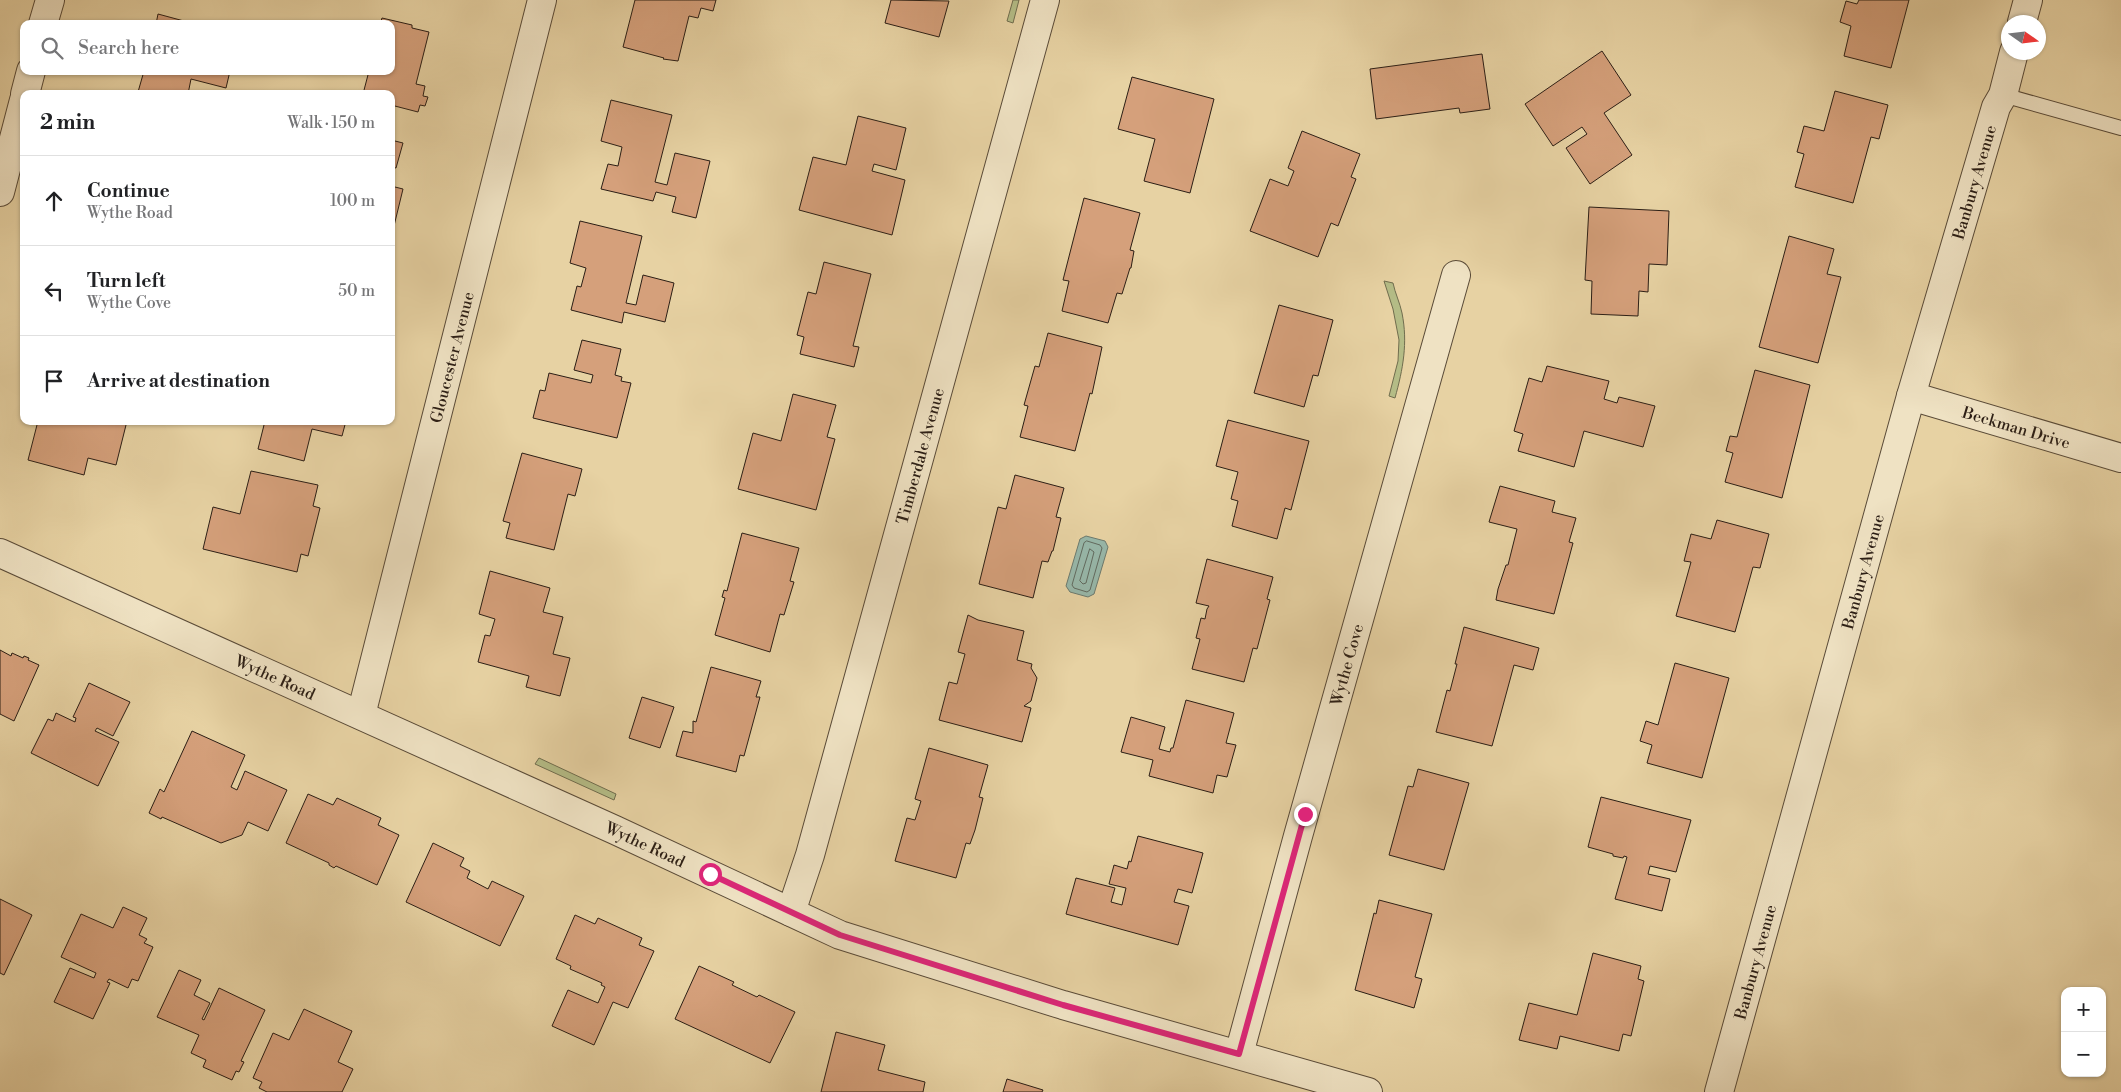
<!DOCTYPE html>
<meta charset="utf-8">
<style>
body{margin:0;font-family:"Libre Bodoni",serif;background:#f6f6f6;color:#202124}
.controls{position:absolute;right:15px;bottom:15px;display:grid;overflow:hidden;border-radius:10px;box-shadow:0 1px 4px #0004}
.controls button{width:45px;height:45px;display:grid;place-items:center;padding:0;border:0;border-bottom:1px solid #e0e0e0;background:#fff;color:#202124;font:25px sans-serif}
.compass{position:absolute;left:2001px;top:15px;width:45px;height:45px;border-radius:50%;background:#fff;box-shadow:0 1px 4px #0004;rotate:104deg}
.stop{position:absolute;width:15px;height:15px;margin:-11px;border:4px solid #db2777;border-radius:50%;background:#fff}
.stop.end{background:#db2777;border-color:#fff;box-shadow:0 1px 5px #0008}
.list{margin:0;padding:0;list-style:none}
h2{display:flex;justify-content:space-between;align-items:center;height:65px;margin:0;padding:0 20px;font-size:21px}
h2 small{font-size:16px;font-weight:400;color:#757577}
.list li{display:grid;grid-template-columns:32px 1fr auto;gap:15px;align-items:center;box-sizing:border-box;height:90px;padding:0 20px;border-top:1px solid #e0e0e0}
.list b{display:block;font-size:19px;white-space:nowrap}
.list p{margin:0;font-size:16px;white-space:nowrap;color:#757577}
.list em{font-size:16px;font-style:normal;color:#757577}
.icon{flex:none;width:28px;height:28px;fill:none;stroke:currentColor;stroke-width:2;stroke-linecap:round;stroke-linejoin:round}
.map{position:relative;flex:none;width:2121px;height:1092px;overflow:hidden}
.search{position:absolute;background:#fff;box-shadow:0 1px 4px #0004;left:20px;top:20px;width:375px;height:55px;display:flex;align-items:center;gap:12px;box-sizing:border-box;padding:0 18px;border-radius:10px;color:#757577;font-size:19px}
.panel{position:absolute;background:#fff;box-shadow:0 1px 4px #0004;left:20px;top:90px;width:375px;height:335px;border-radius:10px}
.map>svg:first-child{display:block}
.green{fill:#b4bc86;stroke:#706d4e}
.water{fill:#97b7a9;stroke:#6c7a6e}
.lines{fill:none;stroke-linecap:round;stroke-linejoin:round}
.shore{stroke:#616a5f;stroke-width:1}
.building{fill:#d5a07b;stroke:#2b1e15}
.service-casing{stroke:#5a4b38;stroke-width:16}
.minor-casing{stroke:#5a4b38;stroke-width:30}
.tertiary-casing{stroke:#5a4b38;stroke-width:30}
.service{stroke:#efe2c3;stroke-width:14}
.minor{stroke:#efe2c3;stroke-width:28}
.tertiary{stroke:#efe2c3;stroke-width:28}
.route{stroke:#db2777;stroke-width:6}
.labels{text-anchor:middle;stroke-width:4;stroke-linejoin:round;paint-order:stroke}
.street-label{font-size:16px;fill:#2b1e15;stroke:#efe2c3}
</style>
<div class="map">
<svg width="2121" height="1092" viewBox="0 0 2121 1092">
<rect width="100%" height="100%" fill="#e7d2a3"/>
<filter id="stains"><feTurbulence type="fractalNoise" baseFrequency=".004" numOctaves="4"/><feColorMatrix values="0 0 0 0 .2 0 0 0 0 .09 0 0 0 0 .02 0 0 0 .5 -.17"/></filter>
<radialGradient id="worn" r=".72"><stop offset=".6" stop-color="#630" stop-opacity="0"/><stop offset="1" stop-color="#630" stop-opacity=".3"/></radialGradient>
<path class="green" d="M1013,0H1019L1013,23L1007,21Z
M1384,281L1393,283C1395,293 1400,303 1402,313C1408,343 1403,369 1395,398L1389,396L1398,361L1399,340L1393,309Z
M539,758L616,794L614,800L535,764Z"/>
<path class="water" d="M1086,536L1105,541L1108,547L1094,594L1088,597L1070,592L1066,586L1080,539Z"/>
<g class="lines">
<path class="shore" d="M1087,541L1100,545L1102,548L1090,590L1087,592L1074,588L1072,585L1084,543Z
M1090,549L1094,552L1086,583L1083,584L1080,581Z"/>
</g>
<path class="building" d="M635,0H716L713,11L701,8L698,18L689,16L678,61L663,59L664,58L623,47Z
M891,0L949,1L939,37L885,23Z
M1859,0H1909L1891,68L1844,56L1851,26L1840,22L1846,1L1857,4Z
M158,14L195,24H156Z
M382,18L412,25V28L429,32L416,84L425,86L423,96L428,97L425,106L420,105L418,112L391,105V94H363L369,71H391V24H380Z
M1602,51L1631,95L1604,113L1632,155L1590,184L1566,148L1587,134L1582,127L1553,146L1525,104Z
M1482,54L1490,109L1460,113L1459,108L1376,119L1370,69Z
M144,71H230L226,88L191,79L188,94H145L138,92Z
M1132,77L1214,99L1190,193L1144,181L1155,139L1118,129Z
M1835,91L1888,105L1879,139L1871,137L1853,203L1795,187L1804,154L1797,152L1804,126L1824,131Z
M611,100L672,115L655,182L667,185L675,153L710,161L696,218L672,212L676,197L656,192L653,201L601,189L608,164L618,166L622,147L601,141Z
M858,116L906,128L896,170L874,164L872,171L905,180L892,235L799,210L813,157L846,165Z
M1302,131L1360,154L1351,177L1356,179L1338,226L1331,223L1318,257L1250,231L1270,179L1288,186L1294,171L1288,168Z
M391,140L403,143L396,168L391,167Z
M391,186L403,189L393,230H391Z
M1084,198L1140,213L1130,250L1134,251L1131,268H1130L1122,294L1117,293L1108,323L1062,311L1069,281L1063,280Z
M1589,207L1669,211L1667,265L1649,264L1648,292L1639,291L1638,316L1591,314L1592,281L1585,280Z
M580,221L642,236L626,303L636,305L643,275L674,283L665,322L624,312L622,323L571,310L577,286L581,287L586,268L570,263Z
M1789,236L1834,249L1827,274L1841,277L1818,363L1759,347Z
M824,262L871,274L853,346L859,347L854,367L800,354L804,337L797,335L808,292L816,294Z
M1279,305L1333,320L1318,376L1313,375L1304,407L1254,393Z
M1048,333L1102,347L1092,394L1090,393L1075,451L1020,437L1028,406L1024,405L1035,366L1039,367Z
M582,340L621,349L615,375L622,377L621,381L631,383L617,438L533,418L540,390L545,391L549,373L591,383L593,375L574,370Z
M1547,366L1609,381L1604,399L1617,403L1619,397L1655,406L1643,447L1584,431L1574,467L1518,451L1523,434L1514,431L1529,378L1542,382Z
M1755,370L1810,385L1782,498L1725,482L1733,453L1726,451L1730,436L1737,437Z
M793,394L836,405L827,437L835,439L816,510L738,489L753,433L781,441Z
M1228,420L1309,441L1291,510L1285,508L1277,539L1232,526L1238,501L1231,499L1238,472L1216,466Z
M38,421H127L116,465L88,458L84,475L28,460Z
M265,421H346L342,436L312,429L304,461L258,449Z
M522,453L582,469L575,496L568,494L554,550L506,538L510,523L503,521Z
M251,471L318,485L313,506L320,508L308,556L301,554L297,572L203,549L213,507L240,514Z
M1015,475L1064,488L1056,517L1061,518L1053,551H1052L1048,562L1042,561L1033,598L979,584L998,507L1006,509Z
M1500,486L1555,501L1552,512L1576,518L1569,542L1573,543L1554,614L1496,600L1498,589L1506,565H1508L1517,529L1489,522Z
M1717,520L1769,534L1760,568L1753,567L1735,632L1676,616L1691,562L1684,561L1691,534L1711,539Z
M742,533L799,548L790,581L794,582L784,615L780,614L770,652L715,635L725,598L722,597L724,590L727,591Z
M1207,559L1273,577L1267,599L1270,600L1257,649L1253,648L1244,682L1192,669L1200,639L1196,638L1201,618L1205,619L1207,609L1209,606L1196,603Z
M490,571L550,588L543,612L563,617L553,654L570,658L560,696L526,687L529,676L478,662L485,635L490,636L495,619L479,614Z
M968,615L978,620L1024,631L1017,660L1032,664L1031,668L1037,678L1031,701L1024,706L1031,708L1022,742L939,720L949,682L957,684L965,654L958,652Z
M1464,627L1539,648L1533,670L1514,665L1492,746L1436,732L1447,690L1450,691L1457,664H1455Z
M0,650L11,656L12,653L23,658L24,656L29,658L28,660L39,665L14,721L0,714Z
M1675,663L1729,678L1702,778L1647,763L1652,745L1640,741L1646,721L1658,725Z
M711,667L761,681L756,697H760L744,756L740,755L736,772L676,756L683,731L693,733V721L696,722Z
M89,683L130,702L113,736L97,728L95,731L119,742L98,786L31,753L48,719L53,721L56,713L75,722L76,718L73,717Z
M642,697L674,707L660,748L629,738Z
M1186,700L1234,713L1226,743L1236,745L1227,777L1217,775L1213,793L1149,776L1153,760L1121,752L1131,717L1165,727L1159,749L1170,752L1171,748H1173Z
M192,731L245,755L231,787L237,790L245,771L287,790L268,831L248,822L242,835L221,843L162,817L161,819L149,813L160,789L164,792Z
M929,748L988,765L979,797L983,798L975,830L970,844L966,843L956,878L895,861L907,818L915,820L921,801L915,799Z
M1418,769L1469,783L1444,870L1389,855L1408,786L1413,787Z
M308,794L333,805L337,798L381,818L378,825L399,835L377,885L336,866L334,868L329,865V863L286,843Z
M1601,797L1691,820L1676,872L1650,866L1648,874L1670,879L1662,911L1615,899L1627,857L1624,856L1623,858L1613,856V854L1588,847Z
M1138,836L1203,853L1192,893L1178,889L1174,902L1189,906L1178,945L1066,914L1076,878L1115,888L1111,902L1122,905L1126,888L1109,884L1114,865L1127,869L1129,861L1131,862Z
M433,843L464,858L460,866L470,871L467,878L488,889L492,881L524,896L500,946L406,902Z
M0,899L32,915L4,975L0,973Z
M1379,900L1432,914L1415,977L1422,979L1414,1008L1355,990L1374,913L1376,914Z
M123,907L147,918L139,935L147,939L144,943L153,947L138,981L132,979L128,988L109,979L107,982L110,983L93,1019L54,1002L70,968L94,978L96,973L61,957L81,914L113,928Z
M575,915L595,924L598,918L642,938L639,945L654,951L628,1008L613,1002L594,1045L552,1026L568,990L598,1003L605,987L601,985L602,983L570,969L571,966L556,959Z
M1593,953L1641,966L1638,979L1644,981L1631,1036L1623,1034L1619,1051L1560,1036L1557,1049L1519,1040L1529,1003L1577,1015Z
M699,966L734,982L732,985L757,997L759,995L795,1012L770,1063L675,1019Z
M179,970L201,980L194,995L210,1003L202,1019L204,1020L219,988L265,1010L241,1061L244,1062L239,1072L236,1071L232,1080L203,1067L206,1060L191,1053L199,1035L157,1017Z
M304,1009L352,1031L338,1062L353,1069L342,1092H267L259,1088L262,1082L253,1078L273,1033L289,1040Z
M836,1032L885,1045L878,1070L925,1082L923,1092H821Z
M1007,1079L1043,1090L1042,1092H1003Z"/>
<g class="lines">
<g class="service-casing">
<path id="service" d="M2003,95L2121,128"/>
</g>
<g class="minor-casing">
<g id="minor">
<path d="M43,24L50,0"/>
<path d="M25,94L31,71"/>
<path d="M0,192L24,100"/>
<path id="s1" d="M1911,396L2121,458"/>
<path id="s2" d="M0,553L615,830L840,935L1063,1005L1368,1092"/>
<path id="s3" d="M361,715L542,0"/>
<path id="s4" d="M791,912L810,855L1045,0"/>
<path id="s5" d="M1239,1054L1298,836L1456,275"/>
</g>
</g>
<g class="tertiary-casing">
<g id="tertiary">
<path d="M2022,22L2028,0"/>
<path id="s6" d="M1719,1092L1911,396L1996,107L2003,95L2014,52"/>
</g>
</g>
<use href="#service" class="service"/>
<use href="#minor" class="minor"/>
<use href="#tertiary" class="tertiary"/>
</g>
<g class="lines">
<path class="route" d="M710,874L840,935L1063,1005L1239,1054L1305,814"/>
</g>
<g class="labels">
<g class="street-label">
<text dy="6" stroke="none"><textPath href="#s6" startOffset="945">Banbury Avenue</textPath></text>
<text dy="6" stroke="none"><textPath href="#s3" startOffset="369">Gloucester Avenue</textPath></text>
<text dy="6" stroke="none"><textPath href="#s1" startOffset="110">Beckman Drive</textPath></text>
<text dy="6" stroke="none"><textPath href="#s4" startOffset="474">Timberdale Avenue</textPath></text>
<text dy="6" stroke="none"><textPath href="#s6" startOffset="540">Banbury Avenue</textPath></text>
<text dy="6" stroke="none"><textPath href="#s5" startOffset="404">Wythe Cove</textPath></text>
<text dy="6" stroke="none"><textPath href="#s2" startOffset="302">Wythe Road</textPath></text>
<text dy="6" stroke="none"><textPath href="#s2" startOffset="708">Wythe Road</textPath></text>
<text dy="6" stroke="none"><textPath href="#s6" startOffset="135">Banbury Avenue</textPath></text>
</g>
</g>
<rect width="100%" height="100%" filter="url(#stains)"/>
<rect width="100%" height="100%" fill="url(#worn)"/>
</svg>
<div class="controls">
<button>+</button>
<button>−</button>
</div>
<svg class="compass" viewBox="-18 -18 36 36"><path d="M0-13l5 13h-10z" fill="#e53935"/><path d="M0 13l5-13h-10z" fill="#757577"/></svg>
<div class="stop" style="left:710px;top:874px"></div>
<div class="stop end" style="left:1305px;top:814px"></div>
<div class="search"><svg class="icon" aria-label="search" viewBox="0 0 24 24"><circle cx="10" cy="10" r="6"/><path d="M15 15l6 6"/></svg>Search here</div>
<section class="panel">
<h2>2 min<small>Walk · 150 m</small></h2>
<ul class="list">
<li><svg class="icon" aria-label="ahead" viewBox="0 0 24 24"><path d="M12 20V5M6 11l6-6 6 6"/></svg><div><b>Continue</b><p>Wythe Road</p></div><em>100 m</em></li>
<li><svg class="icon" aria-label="left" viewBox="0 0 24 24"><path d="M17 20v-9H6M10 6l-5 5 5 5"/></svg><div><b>Turn left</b><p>Wythe Cove</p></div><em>50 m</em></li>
<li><svg class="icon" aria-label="arrive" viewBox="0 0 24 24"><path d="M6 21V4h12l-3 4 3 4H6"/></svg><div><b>Arrive at destination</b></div></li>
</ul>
</section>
</div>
